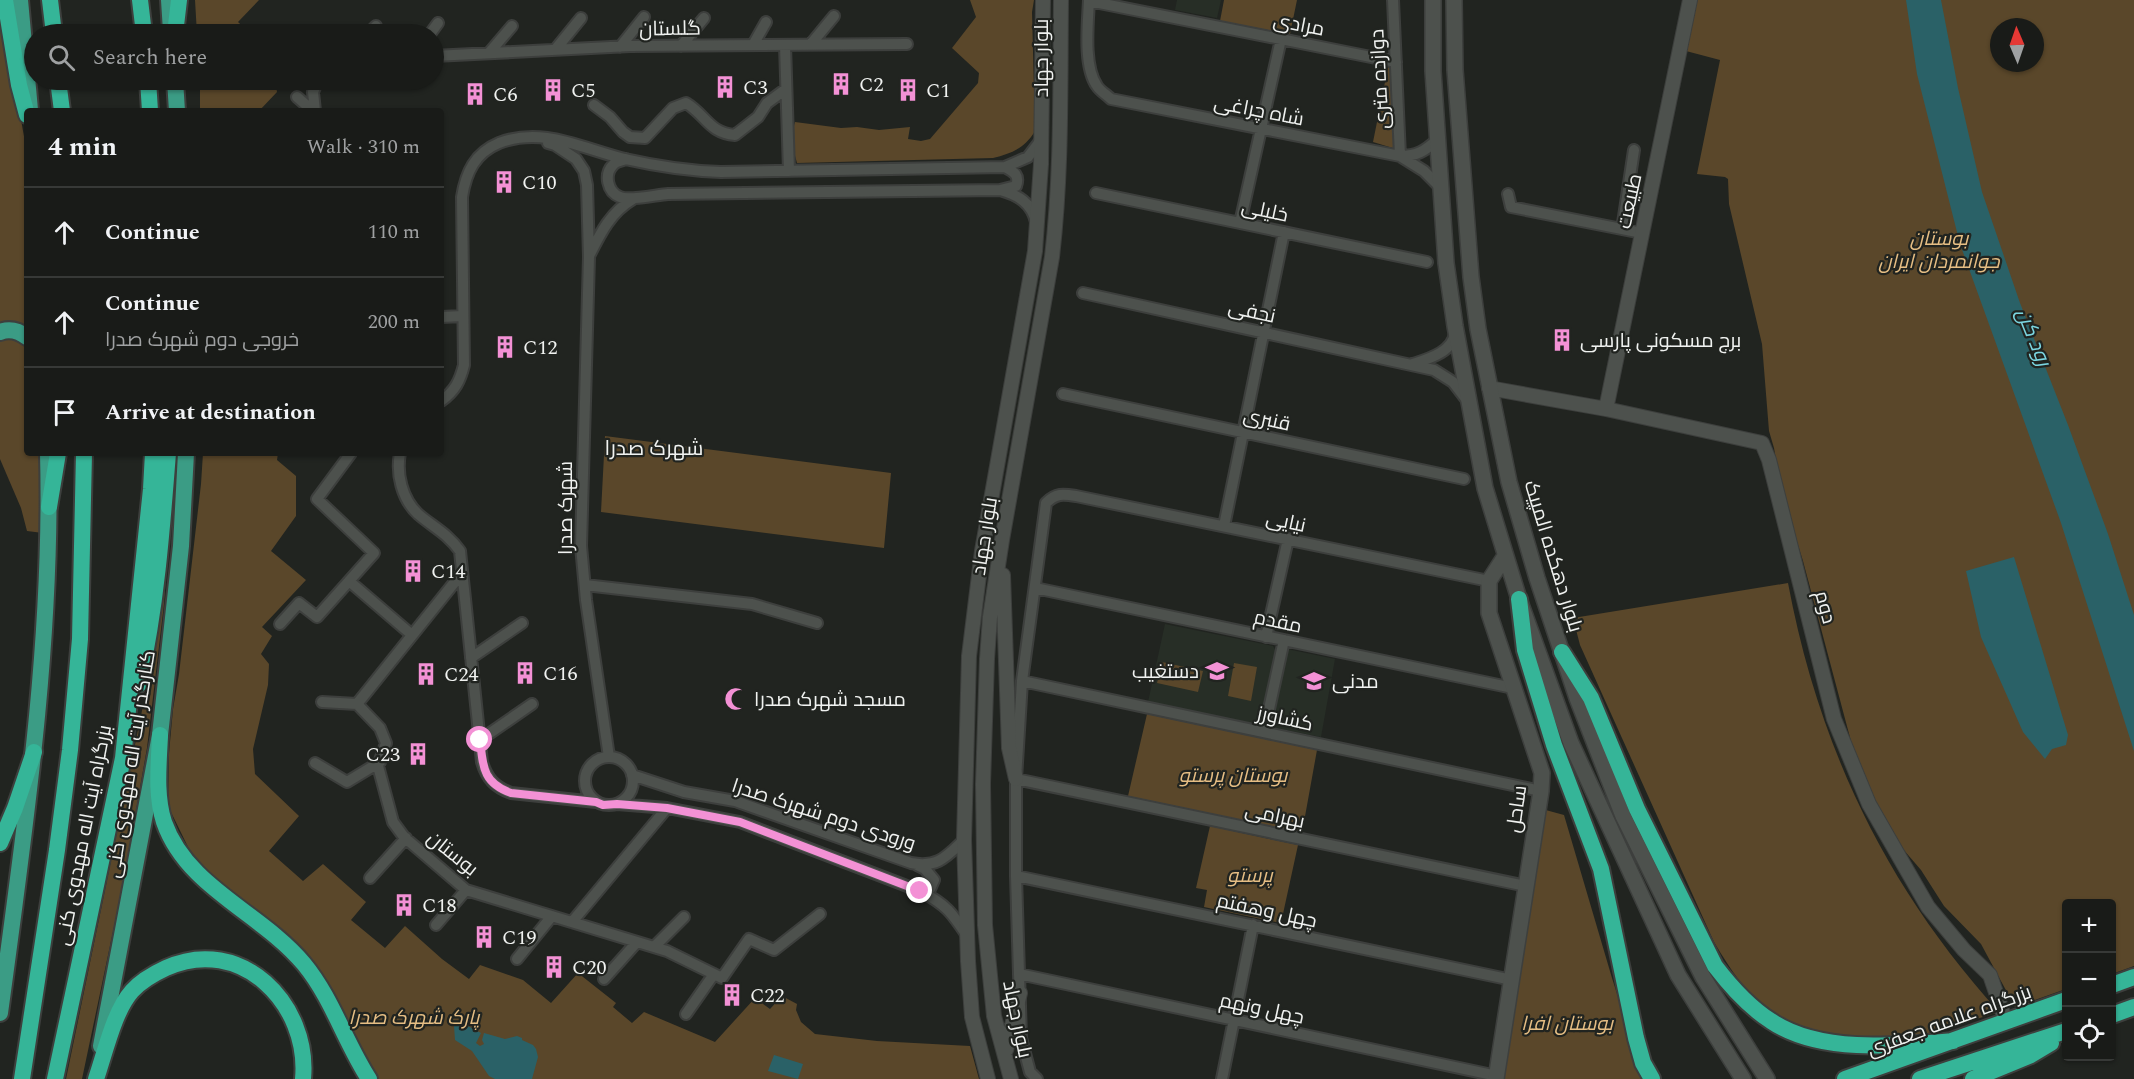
<!DOCTYPE html>
<meta charset="utf-8">
<style>
body{margin:0;font-family:Spectral,Cairo,serif;background:#222421;color:#f1f3f6}
.controls{position:absolute;right:18px;bottom:18px;display:grid;overflow:hidden;border-radius:6px;box-shadow:0 2px 4px #0004}
.controls button{width:54px;height:54px;display:grid;place-items:center;padding:0;border:0;border-bottom:2px solid #373937;background:#191b18;color:#f1f3f6;font:30px sans-serif}
.compass{position:absolute;left:1990px;top:18px;width:54px;height:54px;border-radius:50%;background:#191b18;box-shadow:0 2px 4px #0004;rotate:358deg}
.stop{position:absolute;width:18px;height:18px;margin:-14px;border:4px solid #f391d5;border-radius:50%;background:#fff}
.stop.end{background:#f391d5;border-color:#fff;box-shadow:0 2px 6px #0008}
.list{margin:0;padding:0;list-style:none}
h2{display:flex;justify-content:space-between;align-items:center;height:78px;margin:0;padding:0 24px;font-size:26px}
h2 small{font-size:20px;font-weight:400;color:#9fa1a2}
.list li{display:grid;grid-template-columns:39px 1fr auto;gap:18px;align-items:center;box-sizing:border-box;height:90px;padding:0 24px;border-top:2px solid #373937}
.list b{display:block;font-size:22px;white-space:nowrap}
.list p{margin:0;font-size:20px;white-space:nowrap;color:#9fa1a2}
.list em{font-size:20px;font-style:normal;color:#9fa1a2}
.icon{flex:none;width:33px;height:33px;fill:none;stroke:currentColor;stroke-width:2;stroke-linecap:round;stroke-linejoin:round}
.map{position:relative;flex:none;width:2134px;height:1079px;overflow:hidden}
.search{position:absolute;background:#191b18;box-shadow:0 2px 4px #0004;left:24px;top:24px;width:420px;height:66px;display:flex;align-items:center;gap:15px;box-sizing:border-box;padding:0 21px;border-radius:33px;color:#9fa1a2;font-size:22px}
.panel{position:absolute;background:#191b18;box-shadow:0 2px 4px #0004;left:24px;top:108px;width:420px;height:348px;border-radius:6px}
.map>svg:first-child{display:block}
.built{fill:#272e26}
.green{fill:#5a472a;fill-rule:evenodd}
.water{fill:#2a6167}
.lines{fill:none;stroke-linecap:round;stroke-linejoin:round}
.minor-casing{stroke:#3d3f3d;stroke-width:14}
.tertiary-casing{stroke:#3d3f3d;stroke-width:16}
.secondary-casing{stroke:#3d3f3d;stroke-width:18}
.primary-casing{stroke:#3d3f3d;stroke-width:20}
.trunk-casing{stroke:#3d3f3d;stroke-width:20}
.minor{stroke:#4d514d;stroke-width:10}
.tertiary{stroke:#4d514d;stroke-width:14}
.secondary{stroke:#4d514d;stroke-width:15}
.primary{stroke:#3b9c85;stroke-width:16}
.trunk{stroke:#35b598;stroke-width:16}
.route{stroke:#f391d5;stroke-width:8}
.labels{text-anchor:middle;stroke-width:4.5;stroke-linejoin:round;paint-order:stroke}
.street-label{font-size:20px;fill:#f0f2f0;stroke:#212420}
.poi-label{font-size:20px;fill:#f0f2f0;stroke:#212420;text-anchor:start}
.park-label{font-size:20px;font-style:italic;fill:#e6be84;stroke:#212420}
.water-label{font-size:21px;font-style:italic;fill:#7bd6e1;stroke:#212420}
.neighbourhood-label{font-size:21px;fill:#f0f2f0;stroke:#212420}
</style>
<div class="map">
<svg width="2134" height="1079" viewBox="0 0 2134 1079">
<rect width="100%" height="100%" fill="#212420"/>
<path class="built" d="M1177,0H1221L1217,18L1175,10Z
M1165,624L1273,646L1276,651L1261,725L1148,702Z
M1287,649L1335,659L1321,737L1271,727Z"/>
<path class="green" d="M195,0H259L238,22L251,34H197Z
M970,0H1034L1032,12L1035,131C1025,148 1012,153 993,158L797,163C793,150 791,135 795,122L841,128L857,127L879,130L910,127L908,139L921,141L930,139L978,83L979,73L952,48L976,17Z
M1224,0H1297L1290,34L1220,21Z
M1695,0H2134V966L2112,974V904H2066V989L2015,1007L1981,944L1944,906L1921,870L1890,834L1871,797L1852,745L1803,561L1782,494L1774,448L1769,431L1762,344L1729,204L1728,179L1725,177L1697,174L1720,60L1686,51ZM1999,27H2035V63H1999Z
M0,18L13,75L27,153V331L0,328Z
M1388,67L1393,70L1396,149L1373,142Z
M200,80H275L277,92L259,111H200Z
M4,335L27,344V453H42L43,533L27,531L21,508L0,459V337Z
M605,436L891,473L884,548L601,512Z
M175,453L164,604L147,748L123,884L82,1079H66L144,701Z
M203,453H278L277,460L296,476V516L271,551L306,580L262,627L272,636L261,654L269,664L268,685L253,749L255,774L299,816L269,851L303,881L323,864L366,902L351,920L385,948L405,926L442,959L469,979L480,965L523,980L551,1003L578,973L616,1003L613,1007L632,1023L644,1012L715,1042L755,998L770,1009L782,996L797,1004L796,1010L801,1022L815,1034L877,1041L970,1046L979,1079H376L364,1057L348,1021L320,972L290,937L250,909L201,868L188,847L168,806L169,753L173,709L179,674L201,484Z
M1788,583C1819,748 1886,887 1999,1012C1975,1019 1952,1028 1928,1033C1888,1041 1813,1041 1778,1019C1751,1001 1730,969 1714,942L1580,645L1573,618Z
M1162,662L1203,671L1198,692L1157,683Z
M1234,663L1257,667L1251,701L1228,696Z
M1147,714L1317,750L1302,833L1128,796Z
M1542,809L1564,815L1612,978L1644,1079H1501Z
M1210,826L1298,845L1281,923L1204,907L1207,890L1196,888Z"/>
<path class="water" d="M1906,0H1941L1958,88L1982,192L2020,303L2068,425L2108,534L2134,615V751L2061,523L1960,244L1917,74Z
M2014,557L2068,735L2066,745L2052,749L2045,759L2023,732L1981,637L1966,571Z
M466,1025L481,1033L476,1043L480,1046L484,1044L482,1040L484,1033L505,1039L517,1036L522,1038V1040L533,1045L536,1049L538,1057L532,1079H495L489,1076L472,1051L455,1040L454,1026Z
M774,1055L803,1064L798,1079L768,1071Z"/>
<g class="lines">
<g class="minor-casing">
<path id="minor" d="M1089,0C1088,23 1083,66 1097,86C1100,91 1107,95 1111,99L1400,156L1393,0
M1089,1L1396,62
M368,34L376,26
M430,34L438,23
M811,44L834,16
M753,45L766,22
M785,45L789,171
M681,46L704,18
M620,47L644,17
M555,50L581,18
M489,53L512,26
M434,56L630,46L907,44
M297,97L313,111
M594,105L610,117L623,132L630,137L645,138L673,108L686,103C706,115 709,133 735,135L758,117L767,103L786,89
M315,111L313,92L318,80
M1437,140C1425,151 1417,156 1400,156L1424,171L1439,186
M548,143L555,145L576,159L584,171L587,185L589,257L581,546L586,600L609,757
M626,159C621,161 616,161 613,165C604,174 607,192 620,197C628,201 656,195 668,194L1000,190C1018,195 1032,203 1036,222
M1000,190L1016,186C1020,175 1014,172 1005,167
M1096,193L1427,262
M1508,194L1511,207L1642,233
M1240,223L1281,39
M1628,230L1623,223L1634,150
M590,254C601,232 611,212 633,199
M1083,293L1434,370L1453,382L1466,399
M441,317L463,316
M1413,364C1428,359 1453,352 1455,333
M1063,394L1464,479
M441,401C455,391 460,381 464,365L462,197C466,172 475,153 499,143C543,126 583,149 625,159C656,166 689,171 721,172L1005,167L1028,157L1041,140
M400,453C396,474 402,499 418,514C433,527 447,533 460,551L482,762C487,779 495,787 511,793L596,802
M1224,526L1284,232
M462,573L357,704L380,728L386,743L378,766L393,822L404,837L466,890L667,951L722,978L749,939L774,950L820,914
M349,581L412,635
M585,585L752,604L817,623
M1035,588L1513,688
M280,624L299,603L317,617L374,553L317,499L351,453
M1266,637L1288,539
M471,658L522,623
M1022,681L1541,791
M322,702L357,704
M1264,732L1284,640
M480,740L532,704
M585 781a24 24 0 1 1 48 0a24 24 0 1 1-48 0Z
M315,763L347,782L380,762
M632,775L684,792L735,801L911,863C938,868 946,857 964,840
M1016,779L1526,886
M617,804L667,808L740,822L920,891C947,905 952,913 968,937
M917,865L925,869L934,880L930,889L920,891
M1016,876L1512,980
M370,878L406,838
M572,922L667,808
M436,925L466,890
M654,947L684,917
M517,959L552,916
M1019,974L1497,1076
M604,979L637,942
M686,1014L714,974
M1037,1079L1030,1072L1021,1038L1016,876V779L1022,681L1046,503C1056,493 1063,494 1076,496L1489,581
M1222,1079L1253,925"/>
</g>
<g class="tertiary-casing">
<path id="tertiary" d="M1489,388L1606,409L1762,443L1769,460L1834,719L1869,804L1928,907L1964,950L1990,975L2003,1013
M1606,409L1690,0
M1003,575L1009,748L1016,779
M1006,1050L1020,993
M988,1079L972,1017L968,961L964,840L969,656L982,551L1035,251L1041,164L1043,0
M1011,1079L994,1016L985,925L983,784L987,659L990,617L1002,540L1052,257C1062,172 1060,86 1061,0"/>
</g>
<g class="secondary-casing">
<path id="secondary" d="M1433,0V71L1446,263L1455,326L1485,488L1519,599L1571,743L1678,975L1743,1079
M1454,0L1455,70L1471,277L1478,329L1509,482L1537,578L1577,698L1623,816L1703,977L1767,1079
M1496,1079L1541,791L1542,773L1489,613V581L1505,556"/>
</g>
<g class="primary-casing">
<path id="primary" d="M20,0L30,110
M169,0L171,31
M175,80L177,111
M0,332C10,328 19,331 27,337
M0,1013C25,828 53,640 48,453
M101,1046L160,735L181,546L186,453"/>
</g>
<g class="trunk-casing">
<path id="trunk" d="M5,0L19,85L27,115
M50,0L54,34
M140,0L144,34
M175,34L179,0
M58,80L62,111
M148,80L150,111
M49,507L58,453
M1519,599L1525,650L1554,745L1601,869L1636,1038L1643,1063L1652,1079
M1562,652L1591,698L1637,809L1715,966C1731,987 1749,1007 1771,1021C1820,1054 1897,1046 1953,1041
M139,684C156,608 162,531 168,453
M160,735C159,762 155,795 164,822C187,888 262,913 304,964C332,998 345,1042 369,1079
M0,843L15,808L34,752
M2112,985L2134,977
M2112,1015L2134,1007
M22,1079L57,850L70,750L80,639L84,453
M55,1079L123,758L151,489L153,453
M96,1079C105,1053 114,1011 132,991C142,980 153,974 166,968C241,934 310,1004 303,1079
M1845,1079L2066,1000
M1920,1079L2066,1031
M1973,1079L2031,1055L2051,1043"/>
</g>
<use href="#minor" class="minor"/>
<use href="#tertiary" class="tertiary"/>
<use href="#secondary" class="secondary"/>
<use href="#primary" class="primary"/>
<use href="#trunk" class="trunk"/>
</g>
<g class="lines">
<path class="route" d="M480,740C483,767 483,783 511,793L596,802L603,805L617,804L667,808L740,822L920,891"/>
</g>
<defs>
<g id="building-bare" transform="scale(1.8)"><path d="M-4-6H4V6H1V3H-1V6H-4ZM-2.5-4.3h1.7v1.8h-1.7ZM.8-4.3h1.7v1.8H.8ZM-2.5-1h1.7V.8h-1.7ZM.8-1h1.7V.8H.8Z" fill="#f391d5" stroke="#212420" stroke-width="2.5" paint-order="stroke"/></g>
<g id="school-bare" transform="scale(1.8)"><path d="M0-5L7-2L0 1L-7-2ZM-4 1L0 2.5L4 1V4Q0 6-4 4Z" fill="#f391d5" stroke="#212420" stroke-width="2.5" paint-order="stroke"/></g>
<g id="mosque-bare" transform="scale(1.8)"><path d="M3.5-4.9A6 6 0 1 0 3.5 4.9A5 5 0 1 1 3.5-4.9Z" fill="#f391d5" stroke="#212420" stroke-width="2.5" paint-order="stroke"/></g>
</defs>
<g fill-rule="evenodd">
<use href="#building-bare" x="841" y="84"/>
<use href="#building-bare" x="725" y="87"/>
<use href="#building-bare" x="553" y="90"/>
<use href="#building-bare" x="908" y="90"/>
<use href="#building-bare" x="475" y="94"/>
<use href="#building-bare" x="504" y="182"/>
<use href="#building-bare" x="1562" y="340"/>
<use href="#building-bare" x="505" y="347"/>
<use href="#building-bare" x="413" y="571"/>
<use href="#school-bare" x="1217" y="671"/>
<use href="#building-bare" x="525" y="673"/>
<use href="#building-bare" x="426" y="674"/>
<use href="#school-bare" x="1314" y="681"/>
<use href="#mosque-bare" x="736" y="699"/>
<use href="#building-bare" x="418" y="754"/>
<use href="#building-bare" x="404" y="905"/>
<use href="#building-bare" x="484" y="937"/>
<use href="#building-bare" x="554" y="967"/>
<use href="#building-bare" x="732" y="995"/>
</g>
<g class="labels">
<g class="street-label">
<text transform="translate(1299 24) rotate(11)" y="7">مرادی</text>
<text transform="translate(670 28) rotate(-1)" y="7">گلستان</text>
<text transform="translate(1041 58) rotate(-90)" y="7">بلوار جهاد</text>
<text transform="translate(1379 79) rotate(-93)" y="7">دوازده متری</text>
<text transform="translate(1259 110) rotate(11)" y="7">شاه چراغی</text>
<text transform="translate(1629 201) rotate(-78)" y="7">طبیعت</text>
<text transform="translate(1265 210) rotate(12)" y="7">خلیلی</text>
<text transform="translate(1252 311) rotate(12)" y="7">نجفی</text>
<text transform="translate(1267 419) rotate(12)" y="7">قنبری</text>
<text transform="translate(565 508) rotate(-90)" y="7">شهرک صدرا</text>
<text transform="translate(1286 521) rotate(12)" y="7">نیایی</text>
<text transform="translate(984 536) rotate(-81)" y="7">بلوار جهاد</text>
<text transform="translate(1554 556) rotate(73)" y="7">بلوار دهکده المپیک</text>
<text transform="translate(1826 607) rotate(75)" y="7">دوم</text>
<text transform="translate(1278 621) rotate(12)" y="7">مقدم</text>
<text transform="translate(1285 718) rotate(12)" y="7">کشاورز</text>
<text transform="translate(130 764) rotate(-81)" y="7">کنارگذر آیت اله مهدوی کنی</text>
<text transform="translate(1516 809) rotate(-82)" y="7">ساحل</text>
<text transform="translate(824 814) rotate(18)" y="7">ورودی دوم شهرک صدرا</text>
<text transform="translate(1275 815) rotate(12)" y="7">بهرامی</text>
<text transform="translate(83 835) rotate(-79)" y="7">بزرگراه آیت اله مهدوی کنی</text>
<text transform="translate(453 853) rotate(39)" y="7">بوستان</text>
<text transform="translate(1267 910) rotate(12)" y="7">چهل وهفتم</text>
<text transform="translate(1262 1008) rotate(12)" y="7">چهل ونهم</text>
<text transform="translate(1018 1019) rotate(78)" y="7">بلوار جهاد</text>
<text transform="translate(1949 1020) rotate(-20)" y="7">بزرگراه علامه جعفری</text>
</g>
<g class="poi-label">
<text x="859" y="91">C2</text>
<text x="743" y="94">C3</text>
<text x="571" y="97">C5</text>
<text x="926" y="97">C1</text>
<text x="493" y="101">C6</text>
<text x="522" y="189">C10</text>
<text x="1580" y="347">برج مسکونی پارسی</text>
<text x="523" y="354">C12</text>
<text x="431" y="578">C14</text>
<text x="1199" y="678" text-anchor="end">دستغیب</text>
<text x="543" y="680">C16</text>
<text x="444" y="681">C24</text>
<text x="1332" y="688">مدنی</text>
<text x="754" y="706">مسجد شهرک صدرا</text>
<text x="400" y="761" text-anchor="end">C23</text>
<text x="422" y="912">C18</text>
<text x="502" y="944">C19</text>
<text x="572" y="974">C20</text>
<text x="750" y="1002">C22</text>
</g>
<g class="park-label">
<text x="1939" y="245">بوستان<tspan x="1939" dy="23">جوانمردان ایران</tspan></text>
<text x="1233" y="782">بوستان پرستو</text>
<text x="1250" y="882">پرستو</text>
<text x="414" y="1024">پارک شهرک صدرا</text>
<text x="1567" y="1030">بوستان افرا</text>
</g>
<g class="water-label">
<text transform="translate(2034 337) rotate(68)" y="7">رود کن</text>
</g>
<g class="neighbourhood-label">
<text x="654" y="455">شهرک صدرا</text>
</g>
</g>
</svg>
<div class="controls">
<button>+</button>
<button>−</button>
<button><svg class="icon" aria-label="locate" viewBox="0 0 24 24"><circle cx="12" cy="12" r="6"/><path d="M12 2v4M12 18v4M2 12h4M18 12h4"/></svg></button>
</div>
<svg class="compass" viewBox="-18 -18 36 36"><path d="M0-13l5 13h-10z" fill="#e53935"/><path d="M0 13l5-13h-10z" fill="#9fa1a2"/></svg>
<div class="stop" style="left:480px;top:740px"></div>
<div class="stop end" style="left:920px;top:891px"></div>
<div class="search"><svg class="icon" aria-label="search" viewBox="0 0 24 24"><circle cx="10" cy="10" r="6"/><path d="M15 15l6 6"/></svg>Search here</div>
<section class="panel">
<h2>4 min<small>Walk · 310 m</small></h2>
<ul class="list">
<li><svg class="icon" aria-label="ahead" viewBox="0 0 24 24"><path d="M12 20V5M6 11l6-6 6 6"/></svg><div><b>Continue</b></div><em>110 m</em></li>
<li><svg class="icon" aria-label="ahead" viewBox="0 0 24 24"><path d="M12 20V5M6 11l6-6 6 6"/></svg><div><b>Continue</b><p>خروجی دوم شهرک صدرا</p></div><em>200 m</em></li>
<li><svg class="icon" aria-label="arrive" viewBox="0 0 24 24"><path d="M6 21V4h12l-3 4 3 4H6"/></svg><div><b>Arrive at destination</b></div></li>
</ul>
</section>
</div>
